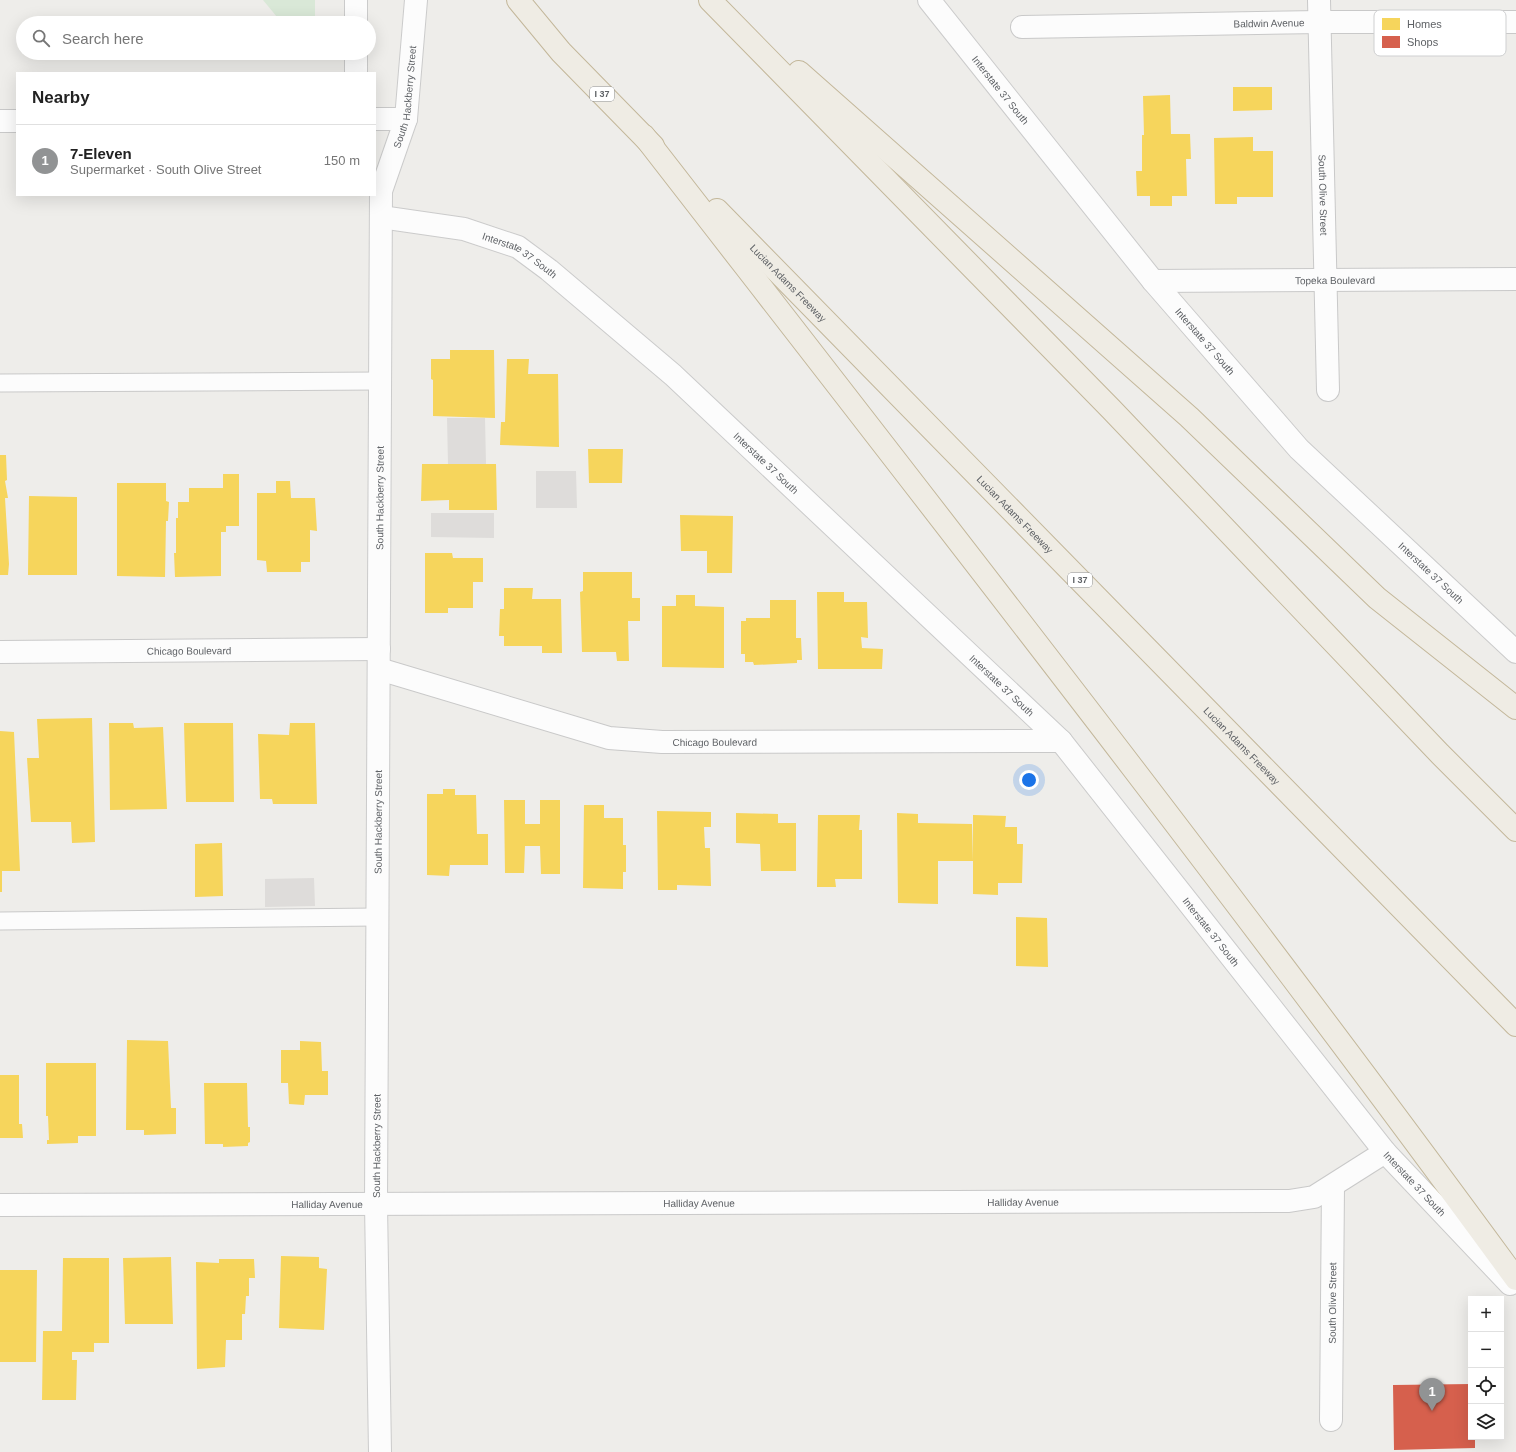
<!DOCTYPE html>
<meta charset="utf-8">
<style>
body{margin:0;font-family:Helvetica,sans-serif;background:#f2f2f2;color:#222}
.controls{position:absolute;right:12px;bottom:12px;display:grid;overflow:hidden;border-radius:0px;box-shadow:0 4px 16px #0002}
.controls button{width:36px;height:36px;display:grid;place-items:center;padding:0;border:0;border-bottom:1px solid #e0e0e0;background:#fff;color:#222;font:20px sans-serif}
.you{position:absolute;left:1029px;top:780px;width:14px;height:14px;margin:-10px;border:3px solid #fff;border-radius:50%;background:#1a73e8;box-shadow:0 0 0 6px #1a73e833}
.badge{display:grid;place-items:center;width:26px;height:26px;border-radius:50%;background:#919394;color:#fff;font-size:13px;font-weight:700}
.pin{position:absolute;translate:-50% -33px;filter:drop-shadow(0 1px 2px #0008)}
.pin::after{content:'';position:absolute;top:21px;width:14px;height:12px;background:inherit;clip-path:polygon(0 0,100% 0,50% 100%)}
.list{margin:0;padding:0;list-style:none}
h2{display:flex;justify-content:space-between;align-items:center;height:52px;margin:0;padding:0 16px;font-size:17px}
h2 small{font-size:13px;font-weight:400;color:#767676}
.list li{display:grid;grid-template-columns:26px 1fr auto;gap:12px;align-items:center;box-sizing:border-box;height:72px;padding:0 16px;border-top:1px solid #e0e0e0}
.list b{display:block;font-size:15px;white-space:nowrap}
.list p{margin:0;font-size:13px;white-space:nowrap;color:#767676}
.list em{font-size:13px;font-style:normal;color:#767676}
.icon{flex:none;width:22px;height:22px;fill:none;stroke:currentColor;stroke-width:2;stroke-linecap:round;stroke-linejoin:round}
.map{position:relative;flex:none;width:1516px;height:1452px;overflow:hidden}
.search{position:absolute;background:#fff;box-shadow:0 4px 16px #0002;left:16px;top:16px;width:360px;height:44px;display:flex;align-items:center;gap:10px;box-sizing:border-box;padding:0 14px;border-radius:22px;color:#767676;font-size:15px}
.panel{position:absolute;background:#fff;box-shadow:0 4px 16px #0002;left:16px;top:72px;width:360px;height:124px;border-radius:0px}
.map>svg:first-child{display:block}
.industrial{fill:#dedcda}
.green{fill:#d9e8d7}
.homes{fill:#f6d55c}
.shops{fill:#d6604d}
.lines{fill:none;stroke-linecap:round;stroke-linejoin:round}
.lane-casing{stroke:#c9c9c9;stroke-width:19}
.street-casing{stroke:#c9c9c9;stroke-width:24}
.secondary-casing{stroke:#cbcbcb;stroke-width:24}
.highway-casing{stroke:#c3b79a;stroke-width:24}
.lane{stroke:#fcfcfc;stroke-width:17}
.street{stroke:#fcfcfc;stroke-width:22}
.secondary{stroke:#fcfcfc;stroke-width:22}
.highway{stroke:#efece4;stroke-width:22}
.labels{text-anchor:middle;stroke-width:4;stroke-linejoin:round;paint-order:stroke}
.shield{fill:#fff;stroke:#8f9194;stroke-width:1}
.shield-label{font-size:9px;font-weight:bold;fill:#5f6266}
.street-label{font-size:10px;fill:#5f6266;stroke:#fff}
.key{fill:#fff;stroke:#cfd0d1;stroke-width:1}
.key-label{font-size:11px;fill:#5f6266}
</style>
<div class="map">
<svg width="1516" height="1452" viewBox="0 0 1516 1452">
<rect width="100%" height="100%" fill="#eeedea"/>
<path class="industrial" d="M447,418H485L486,464H448Z
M536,471H576L577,508H536Z
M431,513H494V538L431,537Z
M314,878L315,906L265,907V879Z"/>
<path class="green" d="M263,0H315V23H282Z"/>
<path class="homes" d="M1233,87H1272V110L1233,111Z
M1170,95L1171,134H1190L1191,159H1186L1187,196H1172V206H1150V196H1137L1136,171H1142V135H1144L1143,96Z
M1253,137V151H1273V197H1237V204H1215L1214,138Z
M450,350H494L495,418L433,416V380L431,379V359H450Z
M507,359H529L528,374H558L559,447L500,445L501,422H505Z
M588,449H623L622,483H589Z
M0,455H6L7,480L5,481L8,498H5L9,564L8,575H0Z
M422,464H496L497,510H449V500L421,501Z
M223,474H239V526H226V532H221V576L175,577L174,553H176V518H178V502H189V488H223Z
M276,481H290L291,498H315L317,531L310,530V562H301V572H267L266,561L257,560V493H276Z
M117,483H166V501L169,502L168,521H166L165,577L117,576Z
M29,496L77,497V575H28Z
M680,515L733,516L732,573H707V551H681Z
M425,553H452L453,558H483V582H473V608H448V613H425Z
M583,572H632V598H640V621H628L629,661H617L616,652H582L580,592L583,591Z
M504,588H533L532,599H561L562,653H542V646H504V636H499L500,609H504Z
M817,592H844V602H867L868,638L861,637L862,648L883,649L882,669H818Z
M676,595H695V606L724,607V668L662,667V606H676Z
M770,600H796V638H801L802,660H797V663L754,665L753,662H745V654H741V621H746V618H770Z
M92,718L95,842L72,843L71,822H31L27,758H39L37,719Z
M109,723H133L134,728L163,727L167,809L110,810Z
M184,723H233L234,802H186Z
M290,723H315L317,804H273L272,799H260L258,734L289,735Z
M0,731L14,732L20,871H2V892H0Z
M443,789H455V795H476L477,834H488V865H450L449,876L427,875V794H443Z
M504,800H525V824H540V800H560V874H541L540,846H525L524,873H505Z
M584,805H604V818H623V845H626V872H623V889L583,888Z
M657,811L711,812V827H704L705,848H710L711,886L677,885V890H658Z
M736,813L778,814V823H796V871H761L760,844L736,843Z
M897,813L918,814V823L972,824L973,861H938V904L898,903Z
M818,815H860L859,830H862V879H835L836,887H817Z
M973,815L1006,816L1005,827H1017V844H1023L1022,883H998V895L973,894Z
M222,843L223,896L195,897V844Z
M1016,917L1047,918L1048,967L1016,966Z
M127,1040L168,1041L171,1108H176V1134L144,1135V1130H126Z
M300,1041L321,1042L322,1071H328V1095H305L304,1105L289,1104L288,1083H281V1050H300Z
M46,1063H96V1136H78V1143L47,1144V1140H49L48,1116H46Z
M0,1075H19V1124H22L23,1138H0Z
M204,1083H247L248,1127H250V1142L248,1143V1146L223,1147V1144H205Z
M281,1256L319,1257V1268L327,1269L324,1330L279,1328Z
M171,1257L173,1324H125L123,1258Z
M63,1258H109V1343H94V1352H72V1360H77L76,1400H42L43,1331H62Z
M219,1259H254L255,1278H249V1296H246L245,1314H242V1340H226L225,1367L197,1369L196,1262L219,1263Z
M0,1270H37L36,1362H0Z"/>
<path class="shops" d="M1471,1384V1437H1475V1448L1394,1450L1393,1385Z"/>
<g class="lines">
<g class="lane-casing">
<path id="lane" d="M0,383L380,381
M0,921L377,917"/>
</g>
<g class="street-casing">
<g id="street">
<path id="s1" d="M1319,0L1328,390"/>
<path id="s2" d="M1022,27L1320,22H1516"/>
<path d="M375,119H406"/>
<path d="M0,121H17"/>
<path id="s3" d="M1153,281L1516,279"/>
<path id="s4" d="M0,652L379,649"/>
<path id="s5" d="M379,669L609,738L662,742L1061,741"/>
<path id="s6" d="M0,1205L1289,1201L1314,1197L1385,1152"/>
<path id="s7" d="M1331,1420L1333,1186"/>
</g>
</g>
<g class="secondary-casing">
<g id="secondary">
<path d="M356,0V23"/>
<path id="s8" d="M929,0L1153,281L1299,449L1516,652"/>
<path d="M356,53V73"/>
<path id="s9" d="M381,217L464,229L518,247L549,270L673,375L1061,741L1385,1152L1510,1284"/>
<path id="s10" d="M380,1452L376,1204L381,191L406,119L416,0"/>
</g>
</g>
<g class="highway-casing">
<g id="highway">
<path d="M518,0L561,52L653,146"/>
<path d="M710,0L1111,409L1440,754L1516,830"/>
<path d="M799,72L1189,417L1377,598L1516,708"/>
<path d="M644,136C938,515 1233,892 1516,1279"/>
<path id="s11" d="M717,210L1516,1025"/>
</g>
</g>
<use href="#lane" class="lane"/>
<use href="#street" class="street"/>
<use href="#secondary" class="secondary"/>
<use href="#highway" class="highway"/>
</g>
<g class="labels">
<g class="shield">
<rect x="590" y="87" width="24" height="14" rx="3"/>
<rect x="1068" y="573" width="24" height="14" rx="3"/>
</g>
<g class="shield-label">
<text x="602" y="97">I 37</text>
<text x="1080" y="583">I 37</text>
</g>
<g class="street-label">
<text dy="4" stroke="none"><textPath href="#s2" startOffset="247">Baldwin Avenue</textPath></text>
<text dy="4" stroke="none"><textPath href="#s8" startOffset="115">Interstate 37 South</textPath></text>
<text dy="4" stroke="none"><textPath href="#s10" startOffset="1359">South Hackberry Street</textPath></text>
<text dy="4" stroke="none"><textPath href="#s1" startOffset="195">South Olive Street</textPath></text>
<text dy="4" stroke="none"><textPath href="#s9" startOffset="146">Interstate 37 South</textPath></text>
<text dy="4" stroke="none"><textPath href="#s3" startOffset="182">Topeka Boulevard</textPath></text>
<text dy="4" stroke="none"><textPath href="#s11" startOffset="102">Lucian Adams Freeway</textPath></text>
<text dy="4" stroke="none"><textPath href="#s8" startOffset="439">Interstate 37 South</textPath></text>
<text dy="4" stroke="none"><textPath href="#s9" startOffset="470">Interstate 37 South</textPath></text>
<text dy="4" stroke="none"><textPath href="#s10" startOffset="954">South Hackberry Street</textPath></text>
<text dy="4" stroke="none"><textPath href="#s11" startOffset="426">Lucian Adams Freeway</textPath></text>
<text dy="4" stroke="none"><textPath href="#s8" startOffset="763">Interstate 37 South</textPath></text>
<text dy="4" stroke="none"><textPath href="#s4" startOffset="189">Chicago Boulevard</textPath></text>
<text dy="4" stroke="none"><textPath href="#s9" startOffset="794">Interstate 37 South</textPath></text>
<text dy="4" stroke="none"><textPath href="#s5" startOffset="346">Chicago Boulevard</textPath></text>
<text dy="4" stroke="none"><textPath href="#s11" startOffset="750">Lucian Adams Freeway</textPath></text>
<text dy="4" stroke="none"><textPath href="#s10" startOffset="630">South Hackberry Street</textPath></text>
<text dy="4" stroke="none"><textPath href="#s9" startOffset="1118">Interstate 37 South</textPath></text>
<text dy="4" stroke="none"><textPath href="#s10" startOffset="306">South Hackberry Street</textPath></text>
<text dy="4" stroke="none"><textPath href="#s9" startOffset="1442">Interstate 37 South</textPath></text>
<text dy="4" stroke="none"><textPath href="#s6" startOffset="1023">Halliday Avenue</textPath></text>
<text dy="4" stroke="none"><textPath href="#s6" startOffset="699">Halliday Avenue</textPath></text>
<text dy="4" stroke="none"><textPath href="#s6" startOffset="327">Halliday Avenue</textPath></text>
<text dy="4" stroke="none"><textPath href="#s7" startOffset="117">South Olive Street</textPath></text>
</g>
</g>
<rect x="1374" y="10" width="132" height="46" rx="6" class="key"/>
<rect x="1382" y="18" width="18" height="12" fill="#f6d55c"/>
<rect x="1382" y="36" width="18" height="12" fill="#d6604d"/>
<g class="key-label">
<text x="1407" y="28">Homes</text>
<text x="1407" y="46">Shops</text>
</g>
</svg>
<div class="controls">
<button>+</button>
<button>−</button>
<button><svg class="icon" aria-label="locate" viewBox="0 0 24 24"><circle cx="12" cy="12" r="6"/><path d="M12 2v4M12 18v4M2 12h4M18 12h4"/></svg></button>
<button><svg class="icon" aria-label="layers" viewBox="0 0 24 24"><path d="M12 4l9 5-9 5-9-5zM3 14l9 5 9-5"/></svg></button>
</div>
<div class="you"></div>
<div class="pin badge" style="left:1432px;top:1411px">1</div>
<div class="search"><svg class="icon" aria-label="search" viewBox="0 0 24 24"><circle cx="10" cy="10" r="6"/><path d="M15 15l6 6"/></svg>Search here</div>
<section class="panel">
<h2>Nearby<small></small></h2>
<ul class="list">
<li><span class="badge">1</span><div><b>7-Eleven</b><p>Supermarket · South Olive Street</p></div><em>150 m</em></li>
</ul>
</section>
</div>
